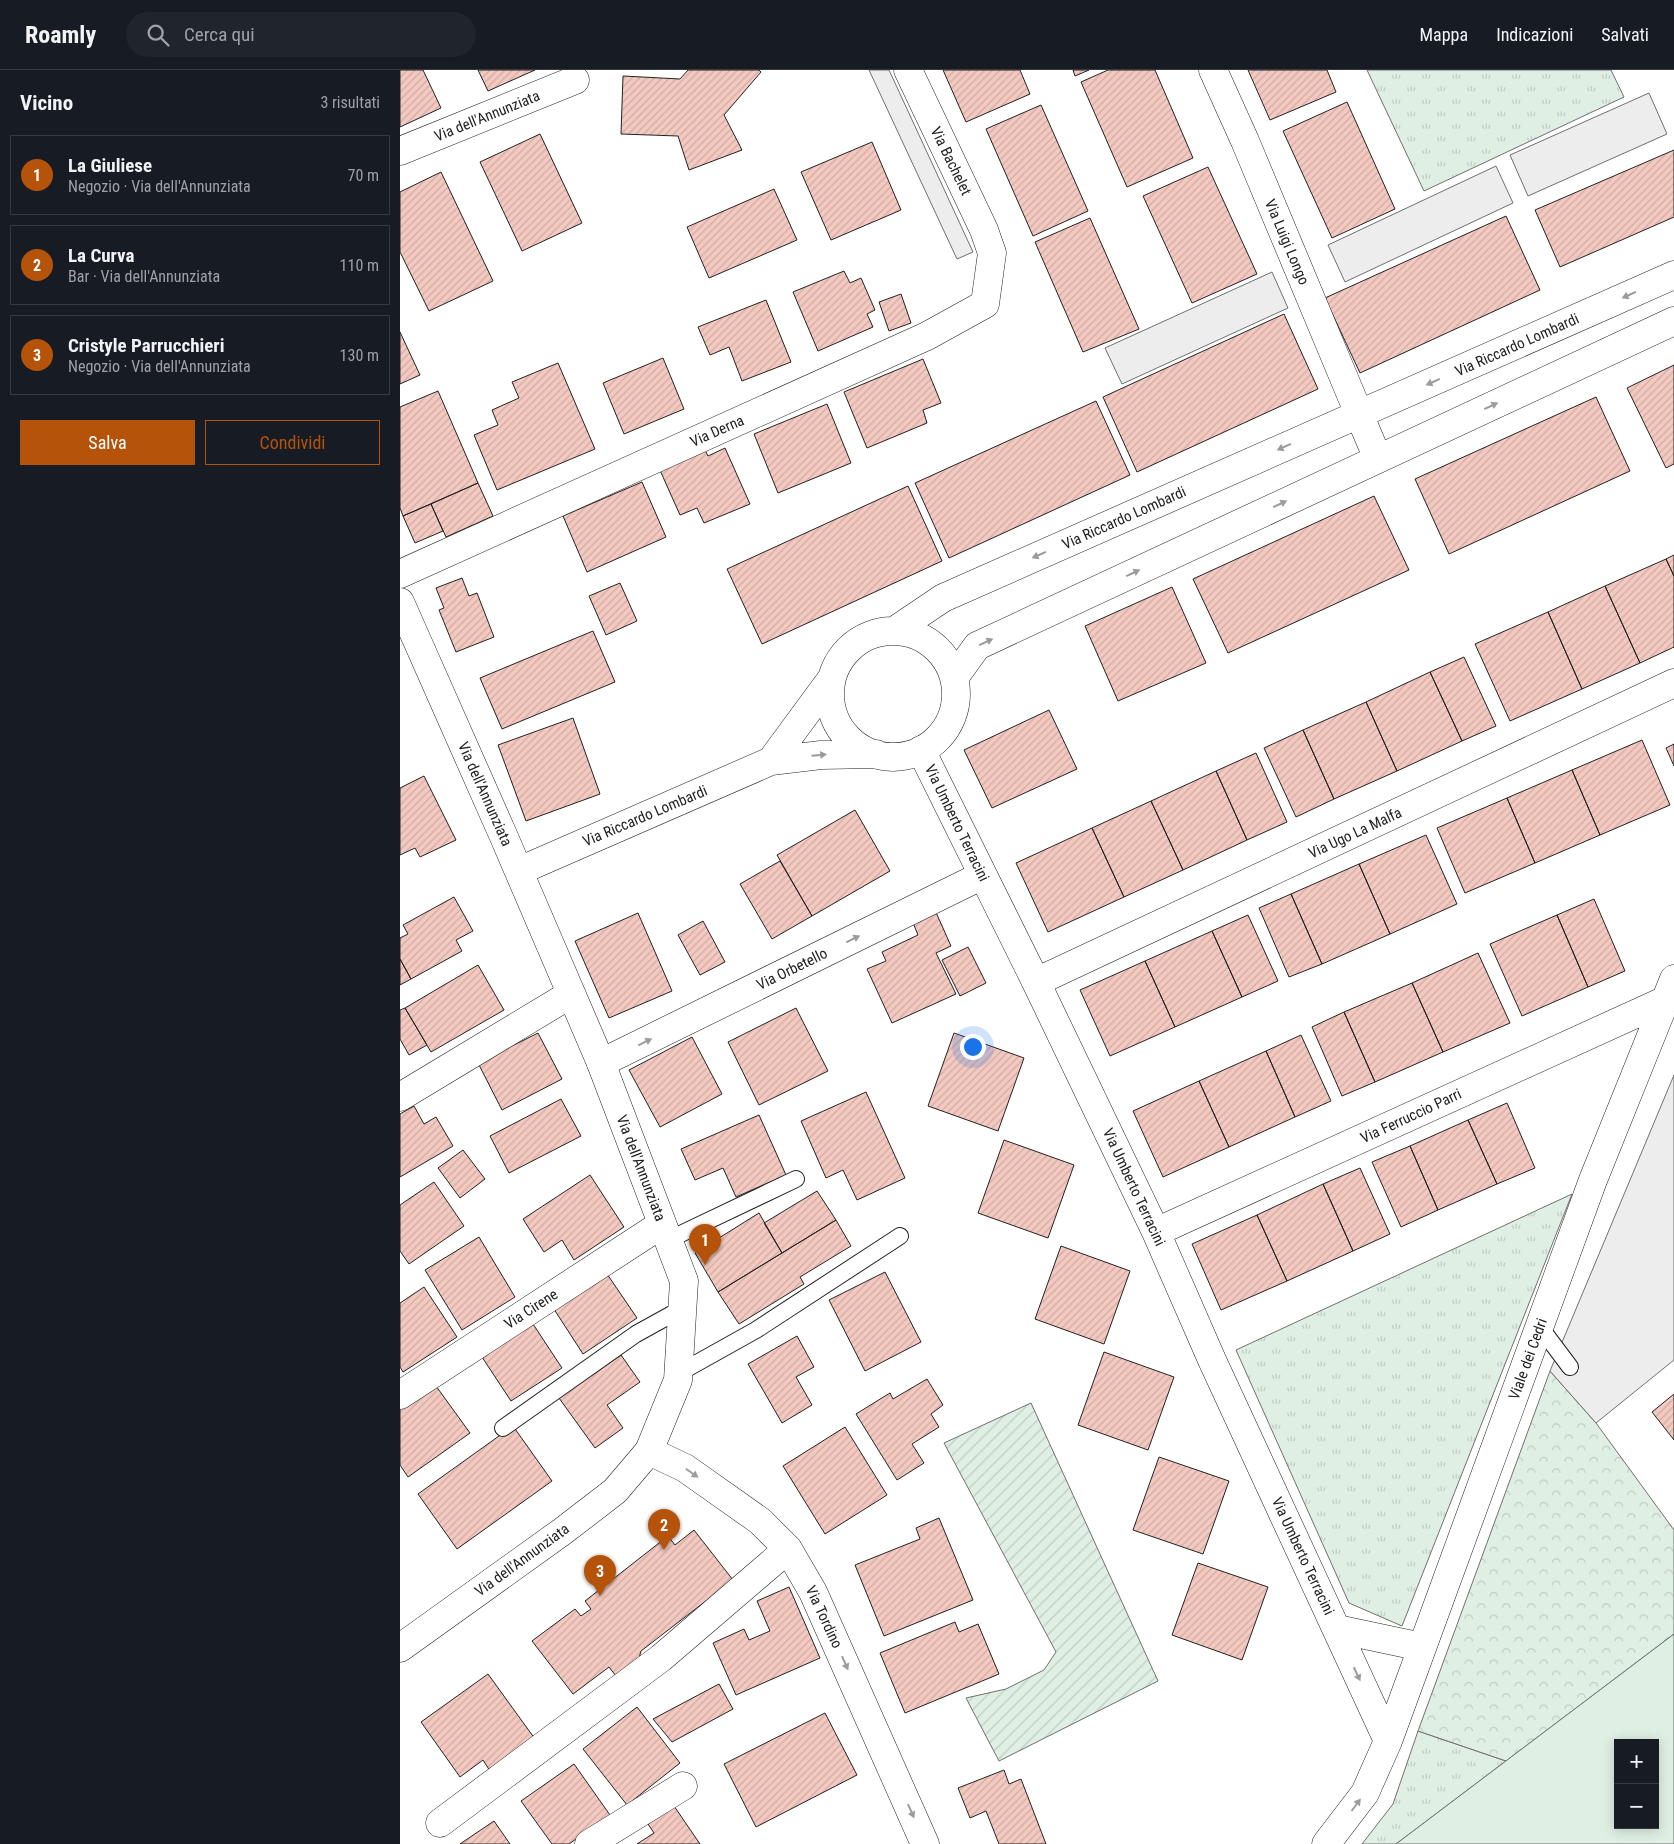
<!DOCTYPE html>
<html lang="it">
<meta charset="utf-8">
<style>
body{margin:0;font-family:"Roboto Condensed",sans-serif;background:#20242c;color:#f1f3f6}
.controls{position:absolute;right:15px;bottom:15px;display:grid;overflow:hidden;border-radius:0px;box-shadow:0 2px 12px #0003}
.controls button{width:45px;height:45px;display:grid;place-items:center;padding:0;border:0;border-bottom:1px solid #363941;background:#171b24;color:#f1f3f6;font:25px sans-serif}
.you{position:absolute;left:572px;top:976px;width:18px;height:18px;margin:-12px;border:4px solid #fff;border-radius:50%;background:#1a73e8;box-shadow:0 0 0 8px #1a73e833}
.badge{display:grid;place-items:center;width:32px;height:32px;border-radius:50%;background:#b45309;color:#fff;font-size:16px;font-weight:700}
.pin{position:absolute;translate:-50% -41px;filter:drop-shadow(0 1px 2px #0008)}
.pin::after{content:'';position:absolute;top:26px;width:18px;height:15px;background:inherit;clip-path:polygon(0 0,100% 0,50% 100%)}
.list{margin:0;padding:0;list-style:none}
h2{display:flex;justify-content:space-between;align-items:center;height:65px;margin:0;padding:0 20px;font-size:21px}
h2 small{font-size:16px;font-weight:400;color:#9ea1a6}
.list li{display:grid;grid-template-columns:32px 1fr auto;gap:15px;align-items:center;box-sizing:border-box;height:80px;margin:0 10px 10px;padding:0 10px;border:1px solid #363941;border-radius:0px}
.list b{display:block;font-size:19px;white-space:nowrap}
.list p{margin:0;font-size:16px;white-space:nowrap;color:#9ea1a6}
.list em{font-size:16px;font-style:normal;color:#9ea1a6}
.actions{display:flex;gap:10px;padding:15px 20px}
.actions a{flex:1;padding:11px 0;border:1px solid #b45309;border-radius:0px;text-align:center;font-size:18px;color:#b45309}
.actions .main{background:#b45309;color:#fff}
.icon{flex:none;width:28px;height:28px;fill:none;stroke:currentColor;stroke-width:2;stroke-linecap:round;stroke-linejoin:round}
.map{position:relative;flex:none;width:1274px;height:1774px;overflow:hidden}
header{display:flex;align-items:center;gap:30px;box-sizing:border-box;height:70px;padding:0 25px;background:#171b24;border-bottom:1px solid #363941}
header strong{font-size:24px}
nav{display:flex;gap:28px;margin-inline-start:auto;font-size:18px}
.search{width:350px;height:45px;background:#20242c;display:flex;align-items:center;gap:12px;box-sizing:border-box;padding:0 18px;border-radius:28px;color:#9ea1a6;font-size:19px}
main{display:flex}
aside{flex:1;background:#171b24}
.map>svg:first-child{display:block}
.grass{fill:url(#grass-tufts);stroke:#6f6f6f}
.forest{fill:url(#forest-crowns);stroke:#6f6f6f}
.garden{fill:url(#garden-furrows);stroke:#6f6f6f}
.pitch{fill:#e0efe3;stroke:#6f6f6f;fill-rule:evenodd}
.parking{fill:#ededed;stroke:#6f6f6f}
.building{fill:url(#building-hatch);stroke:#222}
.lines{fill:none;stroke-linecap:round;stroke-linejoin:round}
.lane-casing{stroke:#222;stroke-width:18}
.street-casing{stroke:#222;stroke-width:29}
.secondary-casing{stroke:#222;stroke-width:29}
.lane{stroke:#fff;stroke-width:16}
.street{stroke:#fff;stroke-width:28}
.secondary{stroke:#fff;stroke-width:28}
.oneway{fill:#9c9c9c}
.labels{text-anchor:middle;stroke-width:4;stroke-linejoin:round;paint-order:stroke}
.street-label{font-size:15px;fill:#222;stroke:#fff}
</style>
<header>
<strong>Roamly</strong>
<div class="search"><svg class="icon" aria-label="search" viewBox="0 0 24 24"><circle cx="10" cy="10" r="6"/><path d="M15 15l6 6"/></svg>Cerca qui</div>
<nav><a>Mappa</a><a>Indicazioni</a><a>Salvati</a></nav>
</header>
<main>
<aside>
<h2>Vicino<small>3 risultati</small></h2>
<ul class="list">
<li><span class="badge">1</span><div><b>La Giuliese</b><p>Negozio · Via dell'Annunziata</p></div><em>70 m</em></li>
<li><span class="badge">2</span><div><b>La Curva</b><p>Bar · Via dell'Annunziata</p></div><em>110 m</em></li>
<li><span class="badge">3</span><div><b>Cristyle Parrucchieri</b><p>Negozio · Via dell'Annunziata</p></div><em>130 m</em></li>
</ul>
<div class="actions"><a class="main">Salva</a><a>Condividi</a></div>
</aside>
<div class="map">
<svg width="1274" height="1774" viewBox="0 0 1274 1774">
<defs>
<pattern id="grass-tufts" width="24" height="20" patternUnits="userSpaceOnUse" patternTransform="scale(1.25)"><rect width="24" height="20" fill="#e0efe3"/><path d="M3 7l-1-3M5 7V3M7 7l1-3M15 17l-1-3M17 17v-4M19 17l1-3" fill="none" stroke="#c0cdc2"/></pattern>
<pattern id="forest-crowns" width="20" height="18" patternUnits="userSpaceOnUse" patternTransform="scale(1.25)"><rect width="20" height="18" fill="#e0efe3"/><path d="M2 6a3 3 0 1 1 6 0M12 15a3 3 0 1 1 6 0" fill="none" stroke="#c0cdc2"/></pattern>
<pattern id="garden-furrows" width="10" height="10" patternUnits="userSpaceOnUse" patternTransform="scale(1.25)"><rect width="10" height="10" fill="#e0efe3"/><path d="M-1 1l2-2M0 10L10 0M9 11l2-2" fill="none" stroke="#c0cdc2"/></pattern>
<pattern id="building-hatch" width="6" height="6" patternUnits="userSpaceOnUse" patternTransform="scale(1.25)"><rect width="6" height="6" fill="#f3c9c0"/><path d="M-1 1l2-2M0 6l6-6M5 7l2-2" fill="none" stroke="#d0aca5"/></pattern>
</defs>
<rect width="100%" height="100%" fill="#fff"/>
<path class="grass" d="M967,0H1211L1224,27L1024,121Z
M1172,1124L1002,1556L949,1533L836,1280Z
M1018,1661L1106,1691L996,1774H962L993,1734Z"/>
<path class="forest" d="M1150,1301L1196,1353L1274,1460V1564L1106,1691L1018,1661Z"/>
<path class="garden" d="M631,1333L758,1611L599,1691L566,1628L606,1619L644,1600L656,1582L544,1373Z"/>
<path class="pitch" d="M1274,1564V1774H996ZM1218,1673H1255V1755H1218Z"/>
<path class="parking" d="M469,0H489L573,182L557,189Z
M1249,23L1267,64L1128,126L1110,85Z
M1096,96L1113,133L945,212L928,175Z
M872,202L888,238L722,314L705,278Z
M1274,1005V1290L1196,1353L1150,1301Z"/>
<path class="building" d="M0,0H23L41,38L0,57Z
M78,0H135L88,21Z
M288,0H359L361,2L324,45L342,80L289,100L278,66L221,64L223,6L280,9Z
M543,0H620L630,24L566,52Z
M673,0H689L675,6Z
M708,0H755L793,88L727,117L681,12Z
M848,0H927L936,22L870,50Z
M947,32L995,139L932,168L883,61Z
M641,35L688,141L633,166L586,59Z
M140,64L182,153L122,181L80,92Z
M472,72L501,140L431,170L401,102Z
M1274,80V147L1160,197L1135,140Z
M808,97L857,204L792,233L743,126Z
M41,102L93,211L29,241L0,182V122Z
M374,119L397,170L309,208L287,157Z
M1106,146L1140,220L960,303L925,228Z
M690,148L739,259L683,282L635,172Z
M444,201L450,213L461,208L475,240L467,244L473,257L418,281L393,222Z
M501,224L511,253L489,261L479,232Z
M366,230L391,292L342,311L329,277L310,285L298,257Z
M884,244L918,319L737,402L703,327Z
M0,262L20,305L0,314Z
M263,288L284,339L224,364L203,313Z
M523,289L541,333L523,340L527,353L467,378L444,322Z
M158,293L195,379L97,420L74,365L98,355L92,340L119,328L112,312Z
M1274,295V394L1266,398L1227,318Z
M38,321L78,413L3,446L0,438V337Z
M1196,327L1230,401L1049,484L1015,409Z
M696,331L730,405L549,488L515,413Z
M427,334L451,393L378,423L354,364Z
M304,378L308,386L325,378L350,434L304,453L297,438L280,445L259,398Z
M242,412L266,467L187,502L163,446Z
M78,413L93,446L46,467L31,434Z
M508,416L542,491L362,574L327,499Z
M974,426L1009,500L828,583L793,509Z
M31,434L43,461L15,473L3,446Z
M1274,485V506L1266,489Z
M1266,489L1274,506V577L1240,593L1205,516Z
M62,508L69,526L77,523L94,567L56,582L39,540L44,538L36,518Z
M220,513L237,551L206,565L189,526Z
M1205,516L1240,593L1182,619L1148,542Z
M772,517L806,593L718,631L685,556Z
M1148,542L1182,619L1110,651L1075,574Z
M193,561L215,612L102,659L80,608Z
M1064,587L1096,656L1062,671L1030,602Z
M1030,602L1062,671L997,701L966,632Z
M966,632L997,701L934,729L903,660Z
M649,640L677,699L592,738L564,680Z
M173,648L200,724L126,751L98,675Z
M903,660L934,729L896,747L864,678Z
M1242,670L1270,735L1200,765L1172,700Z
M1274,674V696L1266,678Z
M856,683L887,752L847,770L816,701Z
M1172,700L1200,765L1135,793L1107,728Z
M816,701L847,770L783,800L751,731Z
M24,706L56,770L20,787L15,778L0,785V718Z
M1107,728L1135,793L1065,823L1037,758Z
M751,731L783,800L724,827L692,758Z
M455,740L490,801L412,846L377,785Z
M692,758L724,827L648,862L616,793Z
M1026,765L1057,834L990,864L959,794Z
M380,791L412,846L372,869L340,814Z
M959,794L990,864L922,894L891,824Z
M891,824L922,894L889,907L859,838Z
M54,827L73,861L56,870L62,881L11,909L0,889V868L8,864L3,855Z
M1194,829L1225,901L1188,917L1157,845Z
M534,838L551,876L536,883L556,924L492,953L467,899L486,891L482,882L518,865L511,848Z
M238,843L272,921L209,948L175,871Z
M848,845L878,911L842,927L812,861Z
M1157,845L1188,917L1122,946L1090,874Z
M303,851L325,892L300,905L278,865Z
M812,861L842,927L775,957L745,891Z
M568,877L586,913L560,926L542,890Z
M1078,883L1110,953L1043,982L1012,913Z
M0,889L11,909L0,915Z
M745,891L775,957L710,986L680,920Z
M78,895L104,940L31,982L5,938Z
M1012,913L1043,982L975,1012L944,942Z
M5,938L27,975L9,985L0,969V940Z
M396,938L428,1001L359,1035L328,972Z
M944,942L975,1012L942,1026L912,957Z
M138,963L162,1009L102,1040L78,993Z
M554,963L624,988L598,1061L528,1036Z
M901,965L931,1031L895,1047L866,981Z
M292,967L322,1024L260,1057L229,1000Z
M866,981L895,1047L829,1077L799,1011Z
M799,1011L829,1077L763,1107L733,1041Z
M466,1022L505,1108L457,1130L443,1100L426,1108L401,1051Z
M161,1029L181,1066L109,1103L90,1066Z
M1107,1033L1135,1098L1097,1114L1068,1050Z
M14,1036L24,1054L36,1047L53,1076L0,1107V1044Z
M359,1045L386,1105L336,1127L323,1098L295,1110L281,1079Z
M1068,1050L1097,1114L1038,1140L1010,1076Z
M604,1070L674,1095L648,1168L578,1143Z
M1010,1076L1038,1140L1001,1157L972,1092Z
M63,1080L85,1109L60,1128L38,1098Z
M960,1098L990,1164L953,1181L923,1114Z
M190,1105L224,1157L174,1190L162,1170L144,1182L123,1149Z
M34,1112L64,1156L9,1194L0,1181V1135Z
M923,1114L953,1181L887,1211L857,1145Z
M417,1121L436,1150L382,1183L364,1153Z
M359,1143L382,1183L318,1222L295,1183Z
M857,1145L887,1211L821,1240L792,1174Z
M436,1150L451,1176L400,1207L404,1214L339,1254L318,1222Z
M79,1167L115,1227L62,1260L25,1200Z
M661,1176L730,1201L704,1274L635,1249Z
M203,1198L237,1248L183,1284L150,1233Z
M485,1202L521,1272L465,1301L429,1230Z
M24,1217L57,1267L3,1302L0,1297V1233Z
M131,1251L162,1298L111,1331L80,1284Z
M397,1266L414,1297L396,1307L412,1335L382,1353L348,1294Z
M704,1282L774,1307L748,1380L678,1355Z
M221,1285L240,1312L207,1335L223,1358L195,1378L159,1328Z
M527,1309L543,1335L531,1344L539,1357L512,1374L524,1393L497,1410L456,1344L490,1323L493,1329Z
M36,1316L70,1363L8,1407L0,1395V1338Z
M1274,1324V1370L1252,1342Z
M113,1356L152,1411L57,1479L18,1424Z
M445,1357L487,1425L425,1464L383,1396Z
M759,1387L829,1411L803,1484L733,1460Z
M539,1448L573,1530L484,1566L455,1495L520,1469L516,1458Z
M294,1460L333,1510L241,1581L237,1596L219,1610L209,1597L173,1624L132,1571L175,1539L181,1546L191,1539L185,1531L268,1466L275,1475Z
M798,1493L868,1517L842,1590L772,1565Z
M389,1517L420,1588L336,1625L313,1573L344,1559L349,1570L370,1561L357,1531Z
M555,1552L559,1562L578,1554L599,1604L505,1643L480,1583Z
M88,1604L135,1669L90,1701L83,1690L60,1707L21,1652Z
M319,1614L333,1639L272,1672L253,1649Z
M237,1637L280,1693L227,1735L183,1679Z
M425,1643L457,1705L356,1757L324,1694Z
M174,1694L210,1745L169,1774H152L121,1731Z
M604,1700L609,1714L621,1709L646,1774H599L586,1741L570,1748L558,1718Z
M274,1736L300,1774H237L254,1763L248,1754Z
M94,1751L110,1774H60Z"/>
<g class="lines">
<g class="lane-casing">
<path id="lane" d="M268,1170L396,1109
M1140,1257L1170,1297
M279,1303L356,1260L500,1166
M103,1358L236,1264L283,1238"/>
</g>
<g class="street-casing">
<path id="street" d="M813,0L845,71L959,344
M0,81L175,10
M0,504L527,266L585,234L592,183L584,160L508,0
M521,680L636,912L756,1162L812,1290L988,1671
M636,912L1274,613
M201,993L583,805
M0,1027L171,924
M756,1162L1266,930
M0,1325L262,1154
M249,1381L285,1398L360,1451L388,1479L413,1522L525,1774
M937,1559L1022,1577
M40,1753L261,1588L388,1479
M189,1774L283,1716
M926,1774L965,1723L988,1671L1193,1110L1274,909"/>
</g>
<g class="secondary-casing">
<path id="secondary" d="M959,344L978,389
M0,532L104,767L201,993L284,1211L278,1310L249,1381L215,1421L163,1461L0,1578
M494,561L543,528L1274,205
M430 624a63 63 0 1 1 126 0a63 63 0 1 1-126 0Z
M554,608L577,576L1274,251
M371,691L432,608
M119,801L371,691L421,685L476,684"/>
</g>
<use href="#lane" class="lane"/>
<use href="#street" class="street"/>
<use href="#secondary" class="secondary"/>
</g>
<defs><path id="oneway-solid" d="M-6-.8H1V-3.2L6.5 0L1 3.2V.8H-6Z" transform="scale(1.25)"/></defs>
<g class="oneway">
<use href="#oneway-solid" transform="translate(1229 225) rotate(156)"/>
<use href="#oneway-solid" transform="translate(1033 312) rotate(156)"/>
<use href="#oneway-solid" transform="translate(1091 336) rotate(-25)"/>
<use href="#oneway-solid" transform="translate(884 377) rotate(156)"/>
<use href="#oneway-solid" transform="translate(880 434) rotate(-25)"/>
<use href="#oneway-solid" transform="translate(639 485) rotate(156)"/>
<use href="#oneway-solid" transform="translate(733 503) rotate(-25)"/>
<use href="#oneway-solid" transform="translate(586 572) rotate(-25)"/>
<use href="#oneway-solid" transform="translate(419 685) rotate(-5)"/>
<use href="#oneway-solid" transform="translate(453 869) rotate(-26)"/>
<use href="#oneway-solid" transform="translate(245 972) rotate(-26)"/>
<use href="#oneway-solid" transform="translate(292 1403) rotate(35)"/>
<use href="#oneway-solid" transform="translate(445 1593) rotate(66)"/>
<use href="#oneway-solid" transform="translate(957 1604) rotate(65)"/>
<use href="#oneway-solid" transform="translate(956 1735) rotate(-53)"/>
<use href="#oneway-solid" transform="translate(511 1741) rotate(66)"/>
</g>
<g class="labels">
<g class="street-label">
<text transform="translate(87 46) rotate(-22)" y="5">Via dell'Annunziata</text>
<text transform="translate(551 91) rotate(64)" y="5">Via Bachelet</text>
<text transform="translate(887 172) rotate(67)" y="5">Via Luigi Longo</text>
<text transform="translate(1117 275) rotate(-24)" y="5">Via Riccardo Lombardi</text>
<text transform="translate(317 361) rotate(-24)" y="5">Via Derna</text>
<text transform="translate(724 448) rotate(-24)" y="5">Via Riccardo Lombardi</text>
<text transform="translate(85 724) rotate(66)" y="5">Via dell'Annunziata</text>
<text transform="translate(245 746) rotate(-23)" y="5">Via Riccardo Lombardi</text>
<text transform="translate(557 753) rotate(64)" y="5">Via Umberto Terracini</text>
<text transform="translate(955 763) rotate(-25)" y="5">Via Ugo La Malfa</text>
<text transform="translate(392 899) rotate(-26)" y="5">Via Orbetello</text>
<text transform="translate(1011 1046) rotate(-25)" y="5">Via Ferruccio Parri</text>
<text transform="translate(241 1098) rotate(69)" y="5">Via dell'Annunziata</text>
<text transform="translate(734 1117) rotate(65)" y="5">Via Umberto Terracini</text>
<text transform="translate(131 1239) rotate(-33)" y="5">Via Cirene</text>
<text transform="translate(1128 1289) rotate(-70)" y="5">Viale dei Cedri</text>
<text transform="translate(903 1486) rotate(65)" y="5">Via Umberto Terracini</text>
<text transform="translate(122 1490) rotate(-36)" y="5">Via dell'Annunziata</text>
<text transform="translate(424 1547) rotate(65)" y="5">Via Tordino</text>
</g>
</g>
</svg>
<div class="controls">
<button>+</button>
<button>−</button>
</div>
<div class="you"></div>
<div class="pin badge" style="left:305px;top:1195px">1</div>
<div class="pin badge" style="left:264px;top:1480px">2</div>
<div class="pin badge" style="left:200px;top:1526px">3</div>
</div>
</main>
